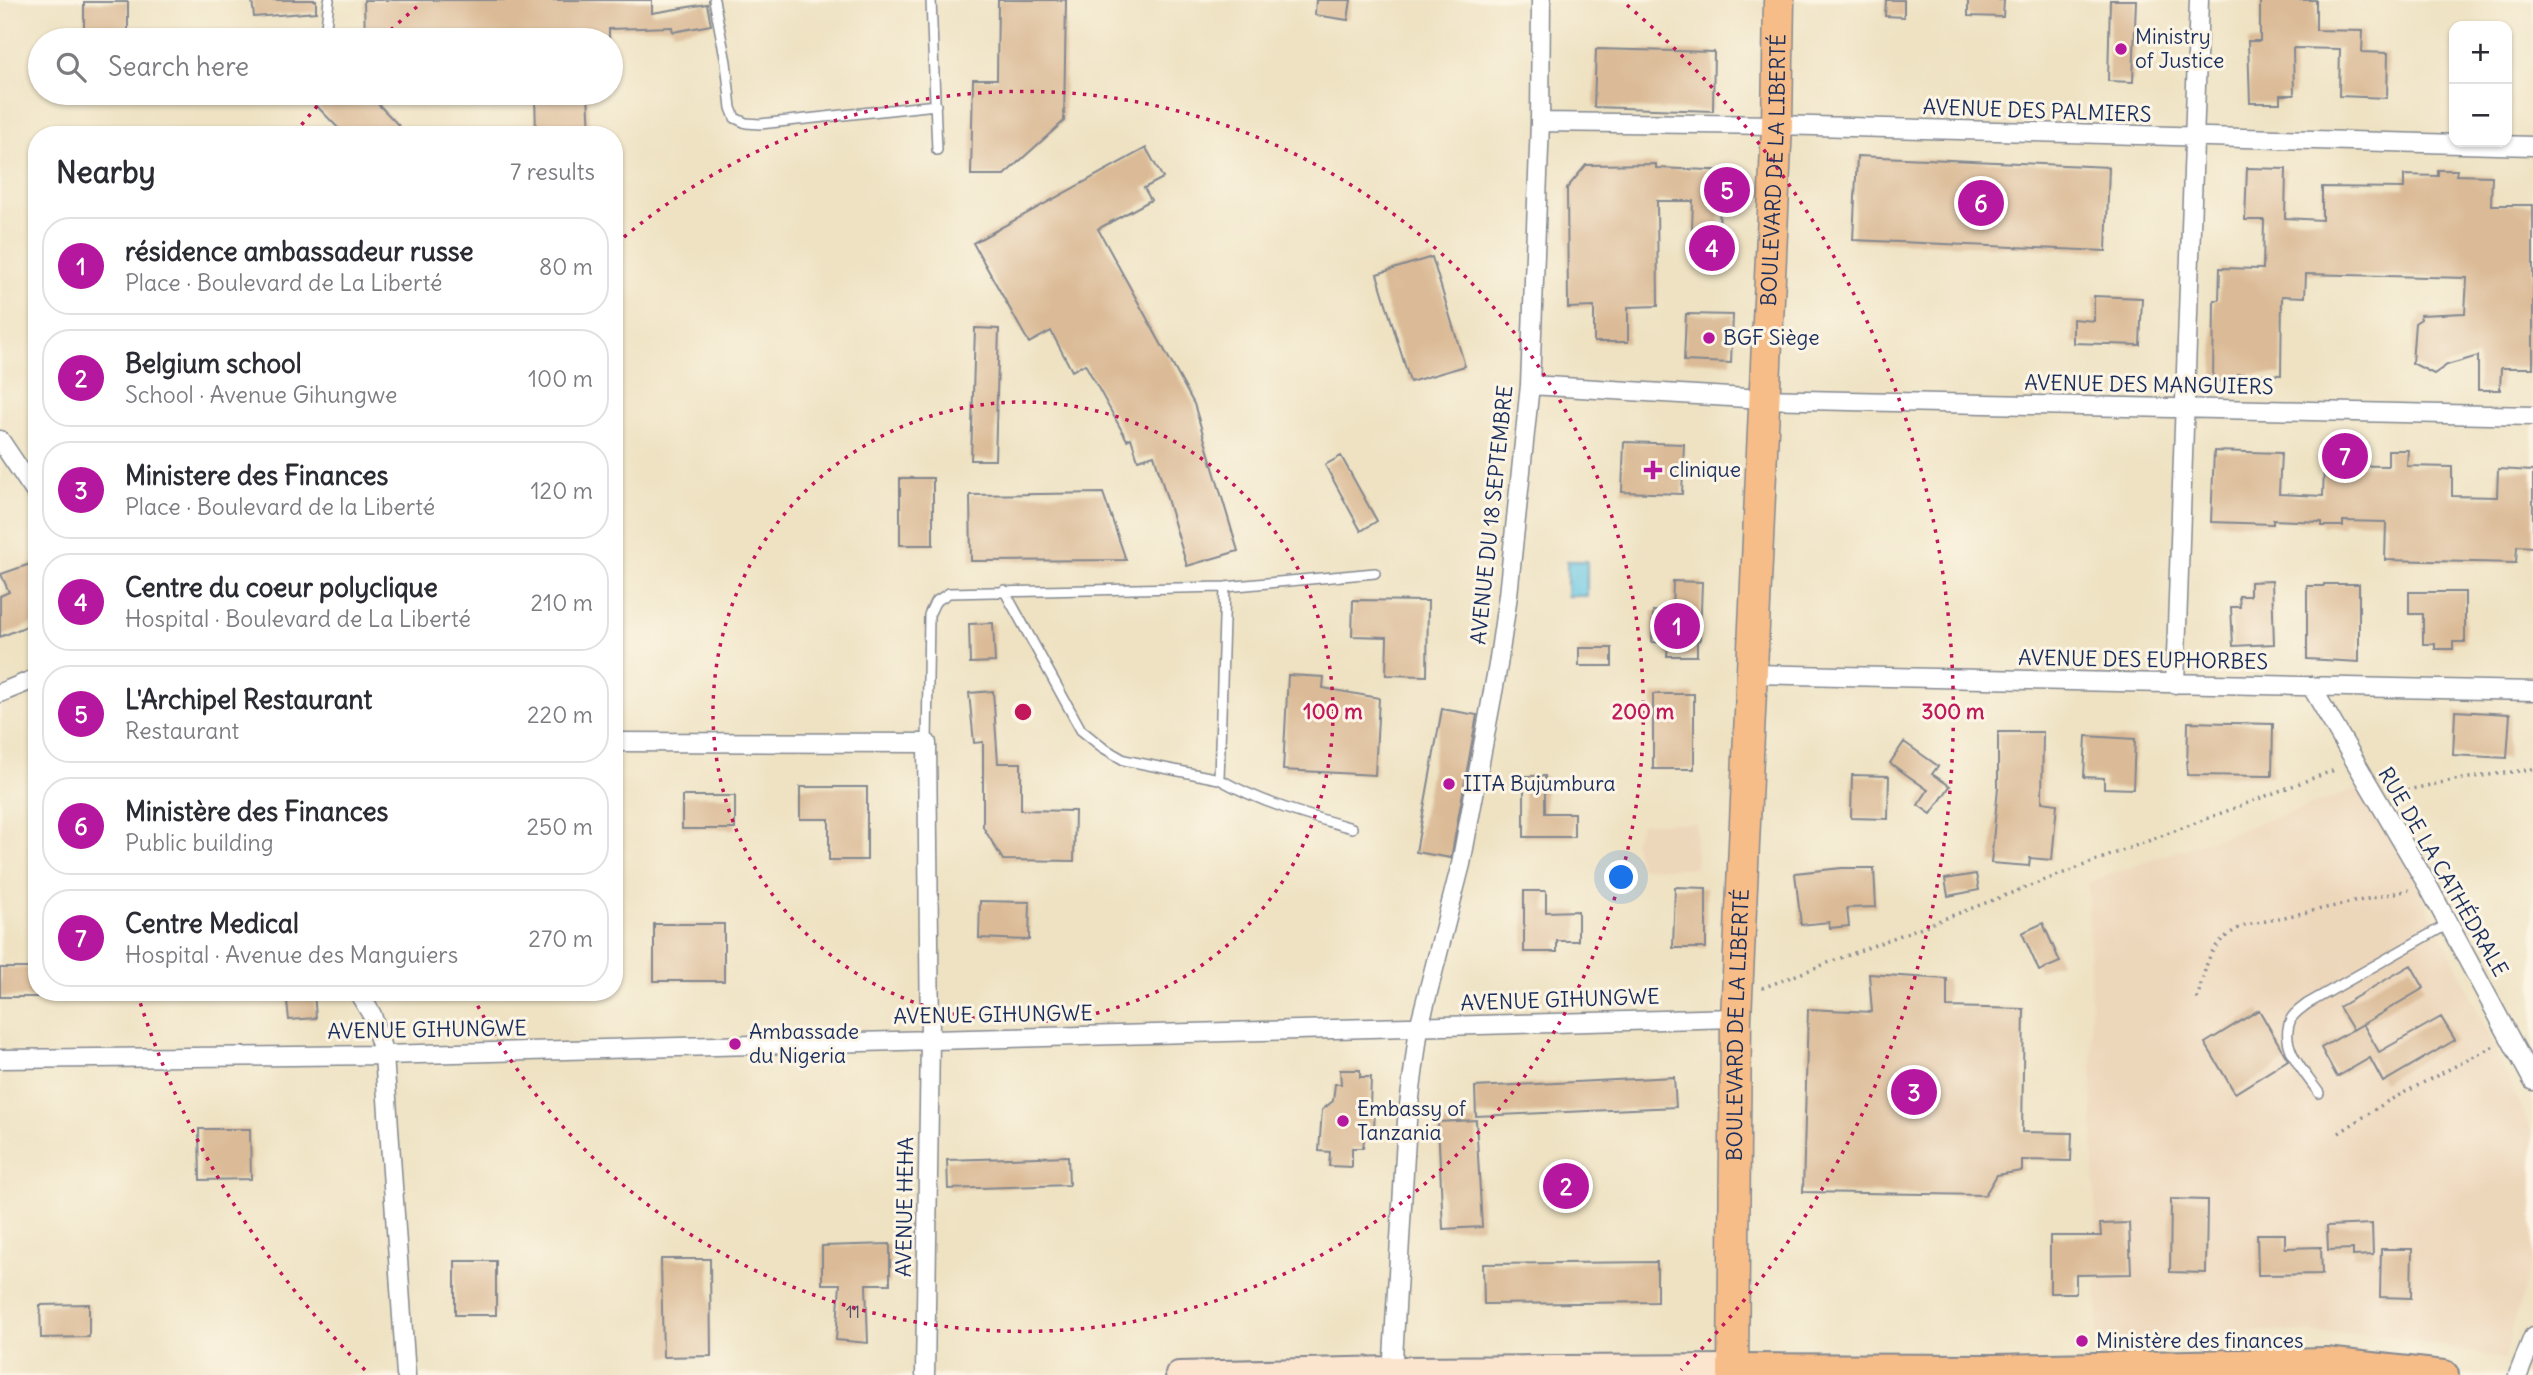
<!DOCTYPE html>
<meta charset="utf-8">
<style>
body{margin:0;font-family:Delius,sans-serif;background:#f2f2f3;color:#2b2b33}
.controls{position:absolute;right:21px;top:21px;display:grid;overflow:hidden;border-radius:14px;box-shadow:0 2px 5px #0004}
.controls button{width:63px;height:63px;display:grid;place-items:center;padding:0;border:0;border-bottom:2px solid #e1e1e2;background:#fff;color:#2b2b33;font:35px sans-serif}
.you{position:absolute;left:1622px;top:878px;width:24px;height:24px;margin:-18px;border:5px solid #fff;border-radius:50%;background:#1a73e8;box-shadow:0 0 0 10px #1a73e833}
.badge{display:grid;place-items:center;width:46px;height:46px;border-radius:50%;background:#b5179e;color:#fff;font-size:23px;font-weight:700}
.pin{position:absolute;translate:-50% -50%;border:4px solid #fff;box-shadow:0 2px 7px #0006}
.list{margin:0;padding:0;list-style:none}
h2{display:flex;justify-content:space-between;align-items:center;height:91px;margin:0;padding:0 28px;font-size:30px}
h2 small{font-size:23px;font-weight:400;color:#7c7c81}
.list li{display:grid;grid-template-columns:46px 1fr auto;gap:21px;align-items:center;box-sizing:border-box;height:98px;margin:0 14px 14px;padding:0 14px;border:2px solid #e1e1e2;border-radius:28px}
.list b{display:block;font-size:26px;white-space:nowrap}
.list p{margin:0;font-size:23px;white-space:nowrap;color:#7c7c81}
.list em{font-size:23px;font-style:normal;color:#7c7c81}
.icon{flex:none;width:38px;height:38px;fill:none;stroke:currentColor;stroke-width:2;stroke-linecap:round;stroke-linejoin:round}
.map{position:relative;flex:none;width:2533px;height:1375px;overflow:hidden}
.search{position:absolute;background:#fff;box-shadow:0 2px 5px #0004;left:28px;top:28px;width:595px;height:77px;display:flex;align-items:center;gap:18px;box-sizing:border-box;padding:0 24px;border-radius:38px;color:#7c7c81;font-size:26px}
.panel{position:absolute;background:#fff;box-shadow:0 2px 5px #0004;left:28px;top:126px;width:595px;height:875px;border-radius:28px}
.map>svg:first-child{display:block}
.built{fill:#edd7bb}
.water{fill:#65c6e3;stroke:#407aa0;stroke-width:2}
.building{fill:#dbbb97}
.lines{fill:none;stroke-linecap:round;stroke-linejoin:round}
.service-casing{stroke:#848890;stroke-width:12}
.minor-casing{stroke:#848890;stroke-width:21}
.secondary-casing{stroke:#848890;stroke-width:30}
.primary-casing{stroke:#848890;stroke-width:32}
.trunk-casing{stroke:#848890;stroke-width:33}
.path{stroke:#848890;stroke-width:3.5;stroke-dasharray:2 5;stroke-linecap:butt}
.service{stroke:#fff;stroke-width:9}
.minor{stroke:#fff;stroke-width:18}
.secondary{stroke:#fce5cf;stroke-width:26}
.primary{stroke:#f7bd88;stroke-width:28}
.trunk{stroke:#f7bd88;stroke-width:30}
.ring{fill:none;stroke:#c2185b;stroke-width:3.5;stroke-dasharray:3.5 7}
.poi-dot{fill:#b5179e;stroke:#fcf5e5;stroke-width:2.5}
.labels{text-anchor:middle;stroke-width:6;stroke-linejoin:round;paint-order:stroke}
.number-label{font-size:18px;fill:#4b526c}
.poi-label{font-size:21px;fill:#1b2f5e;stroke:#fcf5e5;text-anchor:start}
.street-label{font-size:21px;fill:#1b2f5e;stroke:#fcf5e5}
.centre{fill:#c2185b;stroke:#fcf5e5;stroke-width:3.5}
.ring-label{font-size:21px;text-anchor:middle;font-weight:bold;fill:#c2185b;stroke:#fcf5e5;stroke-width:6;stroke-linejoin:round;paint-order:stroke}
</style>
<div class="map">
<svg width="2533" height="1375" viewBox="0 0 2533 1375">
<rect width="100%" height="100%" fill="#fcf5e5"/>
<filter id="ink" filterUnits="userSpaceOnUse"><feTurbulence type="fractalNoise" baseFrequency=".0143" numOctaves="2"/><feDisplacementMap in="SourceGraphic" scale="14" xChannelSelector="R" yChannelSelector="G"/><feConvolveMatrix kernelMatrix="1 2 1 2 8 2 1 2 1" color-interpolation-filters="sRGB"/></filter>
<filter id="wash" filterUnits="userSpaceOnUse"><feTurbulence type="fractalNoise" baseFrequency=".00686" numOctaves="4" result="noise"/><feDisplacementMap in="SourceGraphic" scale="28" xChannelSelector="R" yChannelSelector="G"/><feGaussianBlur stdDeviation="1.57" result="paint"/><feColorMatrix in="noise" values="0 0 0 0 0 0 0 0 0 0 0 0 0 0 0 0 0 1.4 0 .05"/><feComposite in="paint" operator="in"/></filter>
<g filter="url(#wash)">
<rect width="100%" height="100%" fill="#eee2c2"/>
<path class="built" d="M2360,788L2412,874L2465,983L2533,1134V1257L2504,1359L2384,1335L2260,1331L2098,1339L2088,882Z
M1642,823H1696V868H1640L1633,841Z"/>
<path class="water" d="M1567,561H1587V596H1567Z"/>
<g id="blocks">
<path class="building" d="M252,0H316V12L254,17Z
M364,0H652V13L707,4L711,25L673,32L672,27L609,29V40H365Z
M998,0H1066L1064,121L1004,175H971L973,79H997Z
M1316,0H1351L1348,20L1315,15Z
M1886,0H1904V17L1885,16Z
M1968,0H2004L2003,17L1968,16Z
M2110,0H2136L2133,82L2108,81Z
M2260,0H2316V30L2363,31L2362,52L2388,53L2387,98L2339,96L2340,49L2293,48L2294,95H2280V103H2250L2248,41H2260Z
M84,2H128V40H84Z
M1596,49L1714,52L1713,111L1594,107Z
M304,93H390L378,104L408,135H345Z
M535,93H588L590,135H536Z
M1146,148L1163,178L1144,188L1151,200L1098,229L1194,404L1238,551L1187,566L1154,455L1138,460L1131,438L1127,440L1085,364L1072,371L1051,331L1029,343L973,243Z
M1857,156L2109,167L2106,251L1853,240Z
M1656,164V168L1737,171L1736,203L1720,202L1719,231L1692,230L1693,201H1657L1658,306L1628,307V342H1594V307L1568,308L1567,188L1586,165Z
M2247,168L2286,169L2285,218L2322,220V187L2404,188V175L2438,176V170H2457L2456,175L2492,176L2491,205H2533V368H2501L2500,390H2478V356L2447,365L2434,374L2412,363L2415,323L2421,319L2420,315L2465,313L2467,278L2306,274L2305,297L2282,296L2281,375L2238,374V381H2213L2214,300H2219L2220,268L2263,269L2264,220H2245Z
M1432,257L1465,366L1410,382L1377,274Z
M2094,296L2142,298L2140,345L2073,343V319L2094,321Z
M1686,314L1733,315L1731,363L1684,361Z
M975,328L999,329L995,460H971Z
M1624,442L1684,444L1682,494L1622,492Z
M2388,450H2408L2407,466L2452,467V496L2497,497L2498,469L2533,471V547L2517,546L2516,563L2385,560L2386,522L2343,521V526H2322V522L2273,520V524L2211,522L2214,451L2281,453L2279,494L2323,496L2324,465L2388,466Z
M1341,456L1377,521L1361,531L1325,465Z
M900,478H933V545H900Z
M1103,493L1126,560L971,561L970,495Z
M33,563L37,573V622L0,637V596L9,592L1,574Z
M1673,581L1702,582L1700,641L1697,640V656H1667L1668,643L1652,642L1653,611L1672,612Z
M2272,581L2274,644L2233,646L2231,607H2240L2239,596H2250V582Z
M2324,584H2359V662L2307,659V586H2324Z
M2409,592H2465V642H2453V649H2435V644H2423V614H2409Z
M1353,600L1428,601L1427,676L1386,675L1387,637L1352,636Z
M993,623L995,662L970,663L969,624Z
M1579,648H1612V666H1579Z
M1288,675L1324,677L1323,688L1379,698L1375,775L1283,770Z
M993,691L998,763H1021V810L1075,811L1074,861L1003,860L983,827V742L974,743L969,693Z
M1653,694H1694V769H1653Z
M1442,709L1477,715L1451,858L1416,852Z
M2455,711L2510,714L2507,758L2453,755Z
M2188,722L2273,724L2272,776L2187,775Z
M1998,732H2043L2042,802L2057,804L2052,860L2030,858L2029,866L1991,863L1998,787Z
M2086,736L2135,739L2133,789L2104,788V778L2084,777Z
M1904,742L1938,766L1932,774L1950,786L1931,814L1918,805L1928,790L1890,763Z
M1852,775L1889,776L1888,819L1851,818Z
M1524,776H1545V813H1574V837H1524Z
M800,787H867V860H829V819H800Z
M682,796H735V829H682Z
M1842,868H1874L1876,907L1847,908L1849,926L1830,928L1829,922L1801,925L1795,873Z
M1976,874L1979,890L1948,896L1945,879Z
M1675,887L1706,888V948H1673Z
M1524,891H1546V912L1578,911V941H1557V952H1524Z
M980,901L1030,902L1029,940L979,938Z
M2043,923L2060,962L2039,971L2022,933Z
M654,924H724V981H654Z
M2411,965L2424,988L2353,1030L2339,1007Z
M0,968H37V997H0Z
M1869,974L1947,979V1007L2024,1009L2022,1132L2072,1133L2071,1161L2022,1160V1171L1997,1175L1985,1195L1803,1192L1808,1009L1872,1012Z
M286,992H314L316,1018L289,1020Z
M2259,1010L2288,1060L2235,1093L2205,1043Z
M2441,1017L2455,1040L2383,1082L2370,1058L2337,1077L2321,1048L2363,1024L2379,1052Z
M1340,1070H1360V1077H1371L1370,1108H1375L1374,1131L1365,1133L1363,1148H1352V1167L1329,1166L1330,1152L1319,1151L1322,1110L1333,1101L1335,1084H1341Z
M1674,1077L1676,1107L1476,1116L1475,1087Z
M1476,1120L1482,1227L1443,1229L1438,1122Z
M199,1129H250L251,1179L200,1180Z
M1068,1156L1069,1185L948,1189L947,1160Z
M2171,1199L2207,1200L2206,1273L2170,1272Z
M2129,1223L2131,1274L2076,1275V1293H2050V1236H2101L2100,1224Z
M2372,1224L2373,1255L2353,1256V1249L2328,1250L2327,1226Z
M2257,1234H2285V1248L2321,1247L2322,1274L2258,1275Z
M890,1244V1284H866L868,1343L836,1340L840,1284H822V1246Z
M2381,1249H2412L2411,1298L2380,1297Z
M661,1259H710L711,1356L663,1357Z
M455,1261H496V1315H455Z
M1657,1262V1302L1484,1304L1483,1264Z
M89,1304V1337L41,1338L40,1305Z"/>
</g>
</g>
<g filter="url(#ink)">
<use href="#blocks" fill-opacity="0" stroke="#848890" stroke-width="2"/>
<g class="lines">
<g class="service-casing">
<path id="service" d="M714,0L726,62L731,108L735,118L746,123L760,124L936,105
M931,0L937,150
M326,26L329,0
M1004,590L1081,730L1102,747L1124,760L1219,779L1225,587
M927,743L929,615L935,602L949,593L1225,587L1375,573
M1219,779C1262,803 1305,815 1352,828
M2319,1093C2305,1073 2278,1046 2291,1019C2294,1013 2302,1008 2307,1004L2448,924"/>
</g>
<g class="minor-casing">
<path id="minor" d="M1540,122L1777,125L2533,146
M1530,385L1763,399L2533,416
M0,440L37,495
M1752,674L2533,691
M2175,684L2199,0
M2311,686L2428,886L2533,1081
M0,693L37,678
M614,742L927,743L930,1039L925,1375
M358,992L372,1015L384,1055L406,1375
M0,1059L384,1055L1736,1018
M1392,1375L1407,1121L1419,1027L1461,864L1498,665L1508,595L1530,385L1540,122L1541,0
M2518,1375L2533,1337"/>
</g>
<g class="secondary-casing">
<path id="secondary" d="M1179,1375L1392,1370L1733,1368"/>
</g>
<g class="primary-casing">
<path id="primary" d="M1733,1368L1995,1369L2326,1362L2444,1375"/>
</g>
<g class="trunk-casing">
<g id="trunk">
<path id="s1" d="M1733,1375L1736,1018L1777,125L1779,0"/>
</g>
</g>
<path class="path" d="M2393,793L2454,780L2533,769
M1762,988L2337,769
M2197,999C2208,963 2206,944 2243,926L2409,890
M2339,1133L2388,1101L2494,1046"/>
<use href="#service" class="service"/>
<use href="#minor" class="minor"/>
<use href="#secondary" class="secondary"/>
<use href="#primary" class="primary"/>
<use href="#trunk" class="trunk"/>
</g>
</g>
<g class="ring">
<circle cx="1023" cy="712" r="310"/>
<path d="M616 244A620 620 0 1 1 471 993"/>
<path d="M365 1370A930 930 0 0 1 139 999M295 133A930 930 0 0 1 326 96M383 37A930 930 0 0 1 419 5M1627 5A930 930 0 0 1 1681 1370"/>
</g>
<g class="poi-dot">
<circle cx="2121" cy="49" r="7"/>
<circle cx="1709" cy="338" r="7"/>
<path d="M1649.5 459.5h7v7h7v7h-7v7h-7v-7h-7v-7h7z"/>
<circle cx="1449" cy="784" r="7"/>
<circle cx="735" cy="1044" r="7"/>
<circle cx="1343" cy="1121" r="7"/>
<circle cx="2082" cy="1341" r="7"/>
</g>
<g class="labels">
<g class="number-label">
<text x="853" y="1318">11</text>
</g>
<g class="poi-label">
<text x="2135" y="44">Ministry<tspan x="2135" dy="24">of Justice</tspan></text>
<text x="1723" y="345">BGF Siège</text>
<text x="1669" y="477">clinique</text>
<text x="1463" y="791">IITA Bujumbura</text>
<text x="749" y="1039">Ambassade<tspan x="749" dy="24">du Nigeria</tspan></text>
<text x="1357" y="1116">Embassy of<tspan x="1357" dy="24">Tanzania</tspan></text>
<text x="2096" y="1348">Ministère des finances</text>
</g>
<g class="street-label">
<text transform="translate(2037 111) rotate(2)" y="7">AVENUE DES PALMIERS</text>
<text dy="7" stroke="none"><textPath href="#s1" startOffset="1206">BOULEVARD DE LA LIBERTÉ</textPath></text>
<text transform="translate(2149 385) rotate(1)" y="7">AVENUE DES MANGUIERS</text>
<text transform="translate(1492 515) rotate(-84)" y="7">AVENUE DU 18 SEPTEMBRE</text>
<text transform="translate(2143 660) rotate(1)" y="7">AVENUE DES EUPHORBES</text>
<text transform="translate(2443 872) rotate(60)" y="7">RUE DE LA CATHÉDRALE</text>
<text transform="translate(1560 1000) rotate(-2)" y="7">AVENUE GIHUNGWE</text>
<text transform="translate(993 1015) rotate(-1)" y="7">AVENUE GIHUNGWE</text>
<text dy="7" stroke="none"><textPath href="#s1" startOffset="350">BOULEVARD DE LA LIBERTÉ</textPath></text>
<text transform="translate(427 1030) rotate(-1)" y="7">AVENUE GIHUNGWE</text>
<text transform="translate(905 1207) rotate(-89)" y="7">AVENUE HEHA</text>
</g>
</g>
<circle cx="1023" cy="712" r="10" class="centre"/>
<g class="ring-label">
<text x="1333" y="719">100 m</text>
<text x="1643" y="719">200 m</text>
<text x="1953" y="719">300 m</text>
</g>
</svg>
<div class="controls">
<button>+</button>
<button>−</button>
</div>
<div class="you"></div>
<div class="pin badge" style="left:1677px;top:626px">1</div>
<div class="pin badge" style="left:1566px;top:1186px">2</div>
<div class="pin badge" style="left:1914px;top:1092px">3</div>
<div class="pin badge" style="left:1712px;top:248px">4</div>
<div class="pin badge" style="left:1727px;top:190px">5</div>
<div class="pin badge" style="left:1981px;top:203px">6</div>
<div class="pin badge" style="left:2345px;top:456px">7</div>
<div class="search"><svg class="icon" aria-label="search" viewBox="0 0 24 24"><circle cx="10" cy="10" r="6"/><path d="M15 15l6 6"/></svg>Search here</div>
<section class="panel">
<h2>Nearby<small>7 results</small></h2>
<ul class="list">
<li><span class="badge">1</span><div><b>résidence ambassadeur russe</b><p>Place · Boulevard de La Liberté</p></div><em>80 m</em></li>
<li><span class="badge">2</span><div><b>Belgium school</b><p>School · Avenue Gihungwe</p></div><em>100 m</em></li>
<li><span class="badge">3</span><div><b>Ministere des Finances</b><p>Place · Boulevard de la Liberté</p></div><em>120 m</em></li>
<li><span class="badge">4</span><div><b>Centre du coeur polyclique</b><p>Hospital · Boulevard de La Liberté</p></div><em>210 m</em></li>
<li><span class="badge">5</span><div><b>L'Archipel Restaurant</b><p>Restaurant</p></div><em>220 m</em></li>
<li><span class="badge">6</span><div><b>Ministère des Finances</b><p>Public building</p></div><em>250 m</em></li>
<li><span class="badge">7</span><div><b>Centre Medical</b><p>Hospital · Avenue des Manguiers</p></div><em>270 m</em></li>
</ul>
</section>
</div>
